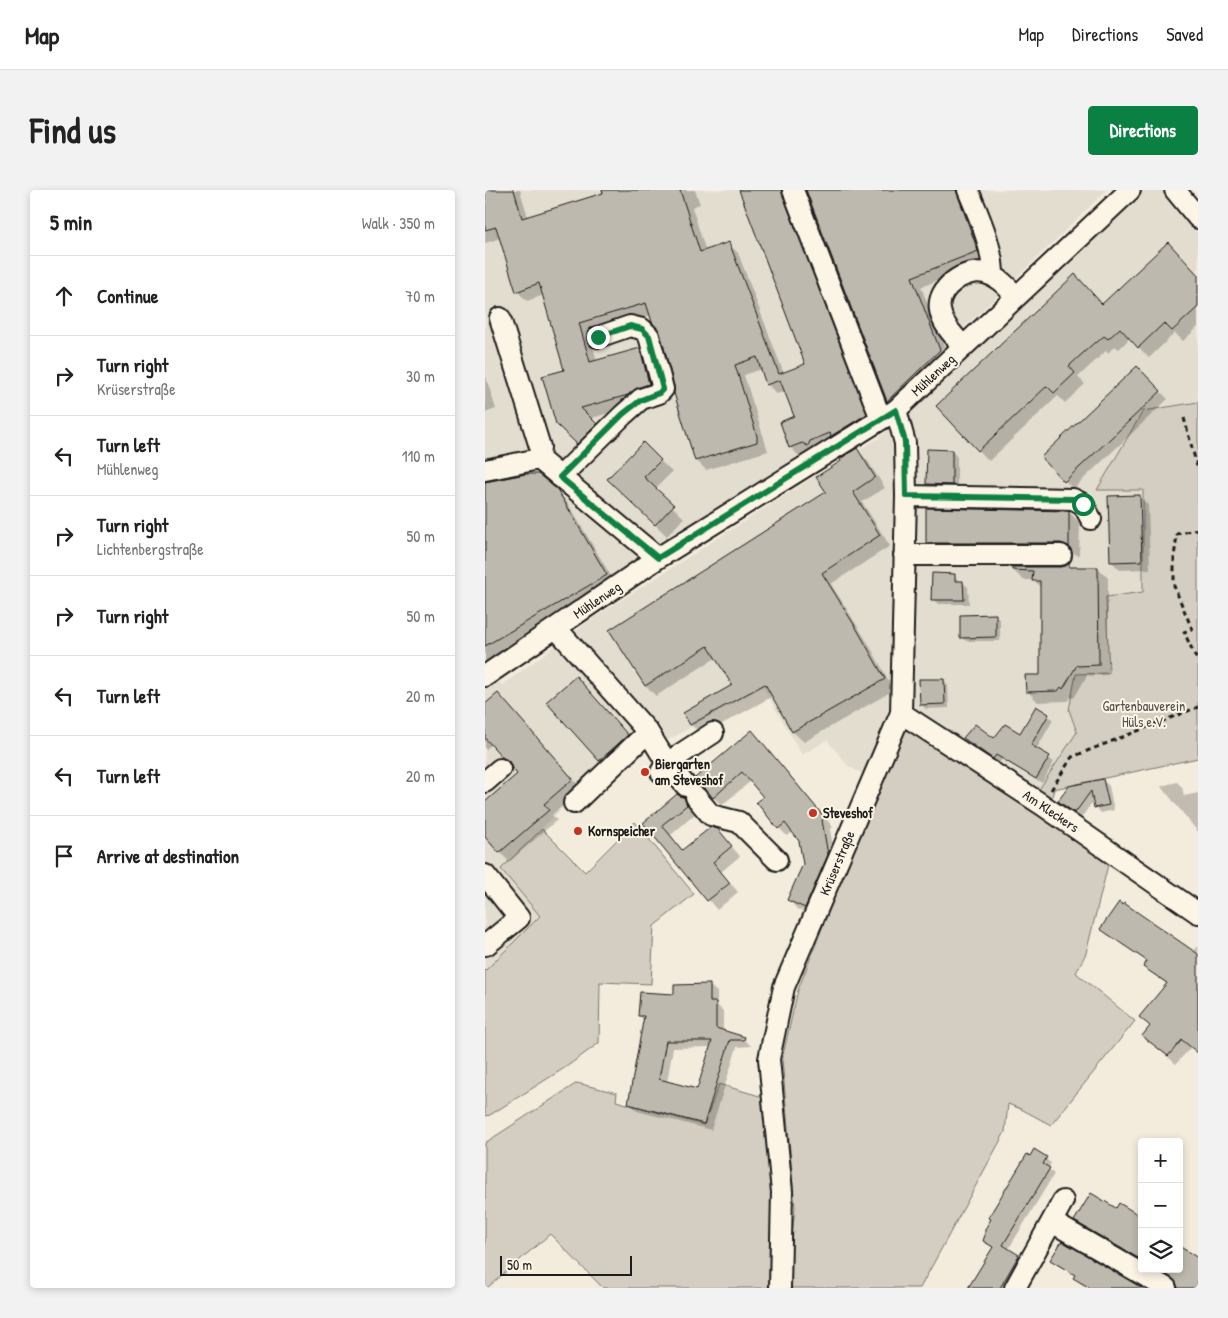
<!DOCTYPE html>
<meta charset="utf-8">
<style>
body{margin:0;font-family:"Patrick Hand",sans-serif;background:#f2f2f2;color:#222}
.controls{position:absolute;right:15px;bottom:15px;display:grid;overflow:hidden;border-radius:5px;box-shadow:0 2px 8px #0003}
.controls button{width:45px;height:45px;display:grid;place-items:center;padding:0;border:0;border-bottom:1px solid #e0e0e0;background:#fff;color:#222;font:25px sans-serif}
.scale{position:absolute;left:15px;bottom:12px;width:132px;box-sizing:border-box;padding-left:5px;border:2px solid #1c1c1c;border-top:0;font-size:14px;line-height:18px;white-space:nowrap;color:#1c1c1c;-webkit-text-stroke:4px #fcf5e5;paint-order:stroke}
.stop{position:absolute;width:15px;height:15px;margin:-11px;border:4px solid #0b8043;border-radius:50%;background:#fff}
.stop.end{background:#0b8043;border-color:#fff;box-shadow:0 1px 5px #0008}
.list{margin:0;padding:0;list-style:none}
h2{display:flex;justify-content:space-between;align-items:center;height:65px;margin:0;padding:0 20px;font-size:21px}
h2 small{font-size:16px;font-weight:400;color:#767676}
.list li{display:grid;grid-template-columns:32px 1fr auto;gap:15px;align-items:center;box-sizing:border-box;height:80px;padding:0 20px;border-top:1px solid #e0e0e0}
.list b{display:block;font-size:19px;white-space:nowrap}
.list p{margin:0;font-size:16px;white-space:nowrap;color:#767676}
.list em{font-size:16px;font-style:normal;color:#767676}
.icon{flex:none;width:28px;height:28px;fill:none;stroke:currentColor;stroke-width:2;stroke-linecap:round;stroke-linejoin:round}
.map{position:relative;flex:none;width:713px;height:1098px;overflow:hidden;border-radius:5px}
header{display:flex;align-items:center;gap:30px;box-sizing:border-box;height:70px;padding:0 25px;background:#fff;border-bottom:1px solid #e0e0e0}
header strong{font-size:24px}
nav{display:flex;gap:28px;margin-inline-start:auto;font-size:18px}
.intro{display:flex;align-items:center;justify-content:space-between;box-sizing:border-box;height:120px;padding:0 30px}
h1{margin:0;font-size:35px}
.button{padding:12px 22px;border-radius:5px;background:#0b8043;color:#fff;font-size:18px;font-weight:700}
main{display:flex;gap:30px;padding:0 30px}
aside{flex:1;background:#fff;border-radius:5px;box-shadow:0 2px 8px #0003}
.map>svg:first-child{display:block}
.built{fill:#e3ddcf}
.green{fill:#d3cec1;stroke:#78756e}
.shadow{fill:#0003;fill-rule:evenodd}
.building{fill:#beb9ae;stroke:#1c1c1c;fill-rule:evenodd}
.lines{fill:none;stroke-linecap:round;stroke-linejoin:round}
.minor-casing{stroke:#1c1c1c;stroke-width:24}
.path{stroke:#1c1c1c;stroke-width:3;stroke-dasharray:5 4;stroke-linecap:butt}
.minor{stroke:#fcf5e5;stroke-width:20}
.route{stroke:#0b8043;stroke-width:6}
.poi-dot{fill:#c8321e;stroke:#fcf5e5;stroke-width:2}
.labels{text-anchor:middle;stroke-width:4;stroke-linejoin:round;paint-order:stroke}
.street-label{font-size:14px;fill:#1c1c1c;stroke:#fcf5e5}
.park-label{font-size:14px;fill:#53514e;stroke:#fcf5e5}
.poi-label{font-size:14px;font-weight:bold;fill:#1c1c1c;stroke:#fcf5e5;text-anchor:start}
</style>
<header>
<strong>Map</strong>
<nav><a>Map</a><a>Directions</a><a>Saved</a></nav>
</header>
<div class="intro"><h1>Find us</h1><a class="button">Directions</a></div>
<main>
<aside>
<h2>5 min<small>Walk · 350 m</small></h2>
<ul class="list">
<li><svg class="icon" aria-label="ahead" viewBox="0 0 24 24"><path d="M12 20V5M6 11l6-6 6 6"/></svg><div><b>Continue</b></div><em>70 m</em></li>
<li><svg class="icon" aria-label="right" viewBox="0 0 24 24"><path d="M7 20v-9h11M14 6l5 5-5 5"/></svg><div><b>Turn right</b><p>Krüserstraße</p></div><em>30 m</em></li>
<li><svg class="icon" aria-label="left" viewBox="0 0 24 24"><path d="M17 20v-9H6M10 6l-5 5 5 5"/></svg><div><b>Turn left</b><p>Mühlenweg</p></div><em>110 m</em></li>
<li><svg class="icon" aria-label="right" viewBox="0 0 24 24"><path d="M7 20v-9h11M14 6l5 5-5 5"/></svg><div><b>Turn right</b><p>Lichtenbergstraße</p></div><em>50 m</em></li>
<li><svg class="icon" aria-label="right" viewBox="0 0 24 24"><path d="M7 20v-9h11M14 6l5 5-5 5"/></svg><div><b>Turn right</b></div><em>50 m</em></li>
<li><svg class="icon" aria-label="left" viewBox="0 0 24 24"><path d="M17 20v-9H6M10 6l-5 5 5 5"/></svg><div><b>Turn left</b></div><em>20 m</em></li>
<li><svg class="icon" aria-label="left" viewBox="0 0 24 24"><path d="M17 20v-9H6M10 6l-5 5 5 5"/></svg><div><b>Turn left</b></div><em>20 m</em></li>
<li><svg class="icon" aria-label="arrive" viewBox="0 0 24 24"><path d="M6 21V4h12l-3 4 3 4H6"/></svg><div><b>Arrive at destination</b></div></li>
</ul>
</aside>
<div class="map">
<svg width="713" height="1098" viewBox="0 0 713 1098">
<rect width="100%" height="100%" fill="#f3ecdd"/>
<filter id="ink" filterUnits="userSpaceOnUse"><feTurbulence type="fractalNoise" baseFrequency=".02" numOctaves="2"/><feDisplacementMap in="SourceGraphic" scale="10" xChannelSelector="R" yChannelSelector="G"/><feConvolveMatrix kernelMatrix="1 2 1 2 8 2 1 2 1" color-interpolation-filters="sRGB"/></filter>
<g filter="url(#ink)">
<path class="built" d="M0,0H622L522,97L386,225L345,249L112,396L0,480Z
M659,0H679L713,44V212L658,221L613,300H658V403L621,407L624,483L584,520L592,542L543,618L497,587L423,531L381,585L364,577L342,550L317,565L278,497L183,550L87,444L108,428L330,286L392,249L442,206Z
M74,453L154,547L111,585L16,679L56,726L0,781V496L10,487L17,495Z"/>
<path class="green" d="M713,212V568L569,599L566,611L553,601L592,542L584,520L591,484L624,483L621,407L658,402V300H612L658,221Z
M423,531L497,587L624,671L601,763L591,783L650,831L566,935L536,919L523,914L520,942L435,1098H301L310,1018L297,869L313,800L355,692Z
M150,632L209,704L169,736L166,794L115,792L114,853L81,877L5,925L0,926V781L55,726L16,679L57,639L100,682Z
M92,893L132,903L131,911L219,935L234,894L278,907L291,1029L284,1098H118L65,1044L2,1098H0V953Z"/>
<path class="shadow" d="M0,0H35L43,27L119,4L118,0H210L215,14L207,17L221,62L243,53L253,63L299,184L321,175L255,0H312L391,235L315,267L305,257L311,227L301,201L292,204L282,194L277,179L259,185L283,261L221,280L211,270L177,142L166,125L104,143L112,171L154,159L165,169L174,204L153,214L104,229L121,245L103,263L72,233L80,180L59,105L42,111L32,101L16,48L0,53Z
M322,0H481L502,71L436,97L465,170L413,220L403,210Z
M713,86V137L698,151L690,143L664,168L645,148L634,159L630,156L623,163L621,161L593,187L600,194L580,213L573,206L504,271L452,216L618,115Z
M652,178L683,209L588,299L557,267Z
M0,184L11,219L0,223Z
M158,254L187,282L170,299L199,328L182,346L135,301Z
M372,260L382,270L400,298L377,312L405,356L346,394L383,453L409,500L319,552L308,542L288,506L217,545L206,535L200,523L249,495L232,467L171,506L160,495L343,302L357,272Z
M467,261L472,267V300H448L443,294Z
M0,292L71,300L82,312L132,396L0,473Z
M654,306L663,315L665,379L635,380L626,371Z
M584,322L595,333L594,366L588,363H453L442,353Z
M584,375L587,378H613L623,388V485L604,486L603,484L589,508L586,506L583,511L553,512L543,502L557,486L556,398L549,390H538L528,380L576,378Z
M469,385L474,392H477L483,397L484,414H453L448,409Z
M510,426L515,430V451H481L476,447Z
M459,490L463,495L464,518L441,519L436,514Z
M102,499L153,557L126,581L114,570Z
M13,504L97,599L67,625L72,630L24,672L0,645V613L34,584L7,554L0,560V516Z
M563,525L568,530L551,560L569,572L557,593L517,569L514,573L480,548L510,550L535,545Z
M276,551L348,637L345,639L351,674L329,725L312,719L304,710L319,674L315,651L308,642L302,646L294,638L279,607L266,591L237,615L214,595Z
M618,590L624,596L629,620L616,623L611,617L609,610L596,628L574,611Z
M692,592L697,597L699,606L713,603V642L676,596Z
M199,608L208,618L210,624L186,645L198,661L232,640L255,666L236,682L253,702L232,720L159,633Z
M617,738L708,762L713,756V863L706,857L691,874L659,846L666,836L682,794L668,784L660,776L663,772L625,746Z
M224,795L232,802V815L238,821V842L259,849L266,856L252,857L226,940L152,921L144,913L159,830L154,826L191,806ZM226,857L213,900L182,892L188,858Z
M549,961L566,973L563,979L569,984L523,1060L539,1071L522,1098H484L508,1058L499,1051L502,1045L499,1043Z
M590,1031L657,1035V1071L596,1036Z
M577,1053L655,1098H604L595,1093L590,1088L591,1086L572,1075L567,1070Z
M713,1069V1086L694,1093L671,1079H694Z"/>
<path class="building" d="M0,0H29L37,28L118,3L117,0H195L215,62L244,52L294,184L320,174L254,0H296L382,224L346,246L345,243L325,251L323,256L317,253L304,258L295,232L309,226L295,190L281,195L272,167L250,175L272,246V252L210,271L189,203V196L175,143L167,132L161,113L94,133L105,172L155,158L164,194L152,198L143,205L96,218L112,234L92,254L71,234L57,186L79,180L54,93L31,102L11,37L0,40Z
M321,0H471L493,61L427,87L455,160L402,211Z
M683,52L713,85V117L687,141L679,133L653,158L635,138L623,149L619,146L611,153L610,152L584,176L590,183L569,203L562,196L493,261L451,216L590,84L617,114Z
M652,176L676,201L579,292L556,267Z
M158,252L176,270L159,287L189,315L170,335L122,289Z
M372,258L390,287L368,302L395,345L337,383L373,441L400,489L307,542L280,494L205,535L198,523L247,495L223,456L160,496L124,440L341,302L331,287L356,271L355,269Z
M442,259L467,260V295L441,294Z
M41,284H53L72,299L122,385L0,456V292Z
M655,305L657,371L625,372L623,306Z
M441,318L584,321V357L576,353H441Z
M584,373V377H613L614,475L593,476L592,475L578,499L576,497L573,501L541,502L540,485H555V391H547L548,381L527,380V377H576Z
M447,383L470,384V391H478L479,410H446Z
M511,424V447L475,448V425Z
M91,486L143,545L114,571L61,512Z
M434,489H459L460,514L435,515Z
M13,503L88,589L59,614L64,620L14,663L0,647V612L32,584L27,578L24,571L18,568L0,548V514Z
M551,516L564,524L546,555L565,566L551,589L511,565L508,569L478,548L490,534L509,548L520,534L535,543Z
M267,540L340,628L337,630L343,665L320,718L302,710L318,674L314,651L300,633L293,639L271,612L278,607L257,582L228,608L221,599L213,596L210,588Z
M618,589L624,615L609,618L606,601L590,623L573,611L584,596Z
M192,604L199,607L202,615L177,635L197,660L226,637L233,639L247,656L228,672L245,693L222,711L158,633Z
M634,712L638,715L639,713L713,764V863L697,850L683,866L657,846L665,836L654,827L682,793L658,777L662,771L615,739Z
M225,794V812H231V838L260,847L259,850H245L219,934L143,914L159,826H153L155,802L189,804V795ZM181,851H227L212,899L174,889Z
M549,959L562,967L558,974L565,978L518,1055L534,1065L515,1098H483L508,1057L498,1051L500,1045V1039L506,1029L503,1028L542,964L545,966Z
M606,1003L631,1018L634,1013L657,1027V1062L653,1068L589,1031Z
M577,1051L657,1098H605L588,1088L590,1085L565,1070Z
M694,1056L713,1068V1098H693L691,1093L687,1088L672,1079H694Z"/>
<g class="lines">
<g class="minor-casing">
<path id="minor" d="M308,0L396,229
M483,0C494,27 508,56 508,86
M690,0L713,28
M15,128L55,257L54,269
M478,156C469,146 457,134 455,120C451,98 480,78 500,83C513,86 522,97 531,106
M0,280L54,269L173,368
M75,287L138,225L156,209L174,203L178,199L164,146L157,139L145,136L113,147
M421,306L588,309L598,314L606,329
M419,365H576
M71,438L163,542L182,573L228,543
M0,486L173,368L411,220L645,0
M416,523L556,614L713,723
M176,582L182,573L201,596
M0,592L15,579
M211,607L226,625L254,632L292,670
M89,613L163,542
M0,685L34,728L1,755L0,753
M567,1032L681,1098
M295,1098L297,1002L284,869L299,797L416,523L421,306L420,253L411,220
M530,1098L578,1011"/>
</g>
<path class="path" d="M699,228L713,280
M713,339L692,344L689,368V396L707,439L699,442L713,472
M566,600L587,567L713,517"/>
<use href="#minor" class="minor"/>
</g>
</g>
<g class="lines" filter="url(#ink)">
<path class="route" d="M113,147L145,136L157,139L164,146L178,199L174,203L156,210L138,224L75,287L173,368L411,220L420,252L421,306L588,309L598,314"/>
</g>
<g class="poi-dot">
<circle cx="160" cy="582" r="5"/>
<circle cx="328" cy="623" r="5"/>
<circle cx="93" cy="641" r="5"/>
</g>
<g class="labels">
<g class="street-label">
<text transform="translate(448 185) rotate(-43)" y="5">Mühlenweg</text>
<text transform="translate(112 410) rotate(-34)" y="5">Mühlenweg</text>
<text transform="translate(566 621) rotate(34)" y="5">Am Kleckers</text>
<text transform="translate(352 673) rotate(-67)" y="5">Krüserstraße</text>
</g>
<g class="park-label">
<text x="659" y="521">Gartenbauverein<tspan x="659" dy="16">Hüls e.V.</tspan></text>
</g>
<g class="poi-label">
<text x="170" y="579">Biergarten<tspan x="170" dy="16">am Steveshof</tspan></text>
<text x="338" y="628">Steveshof</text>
<text x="103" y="646">Kornspeicher</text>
</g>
</g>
</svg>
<div class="controls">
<button>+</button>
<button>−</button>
<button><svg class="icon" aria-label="layers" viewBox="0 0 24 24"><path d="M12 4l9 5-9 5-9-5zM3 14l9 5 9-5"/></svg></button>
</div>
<div class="scale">50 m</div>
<div class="stop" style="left:598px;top:314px"></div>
<div class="stop end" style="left:113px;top:147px"></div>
</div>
</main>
